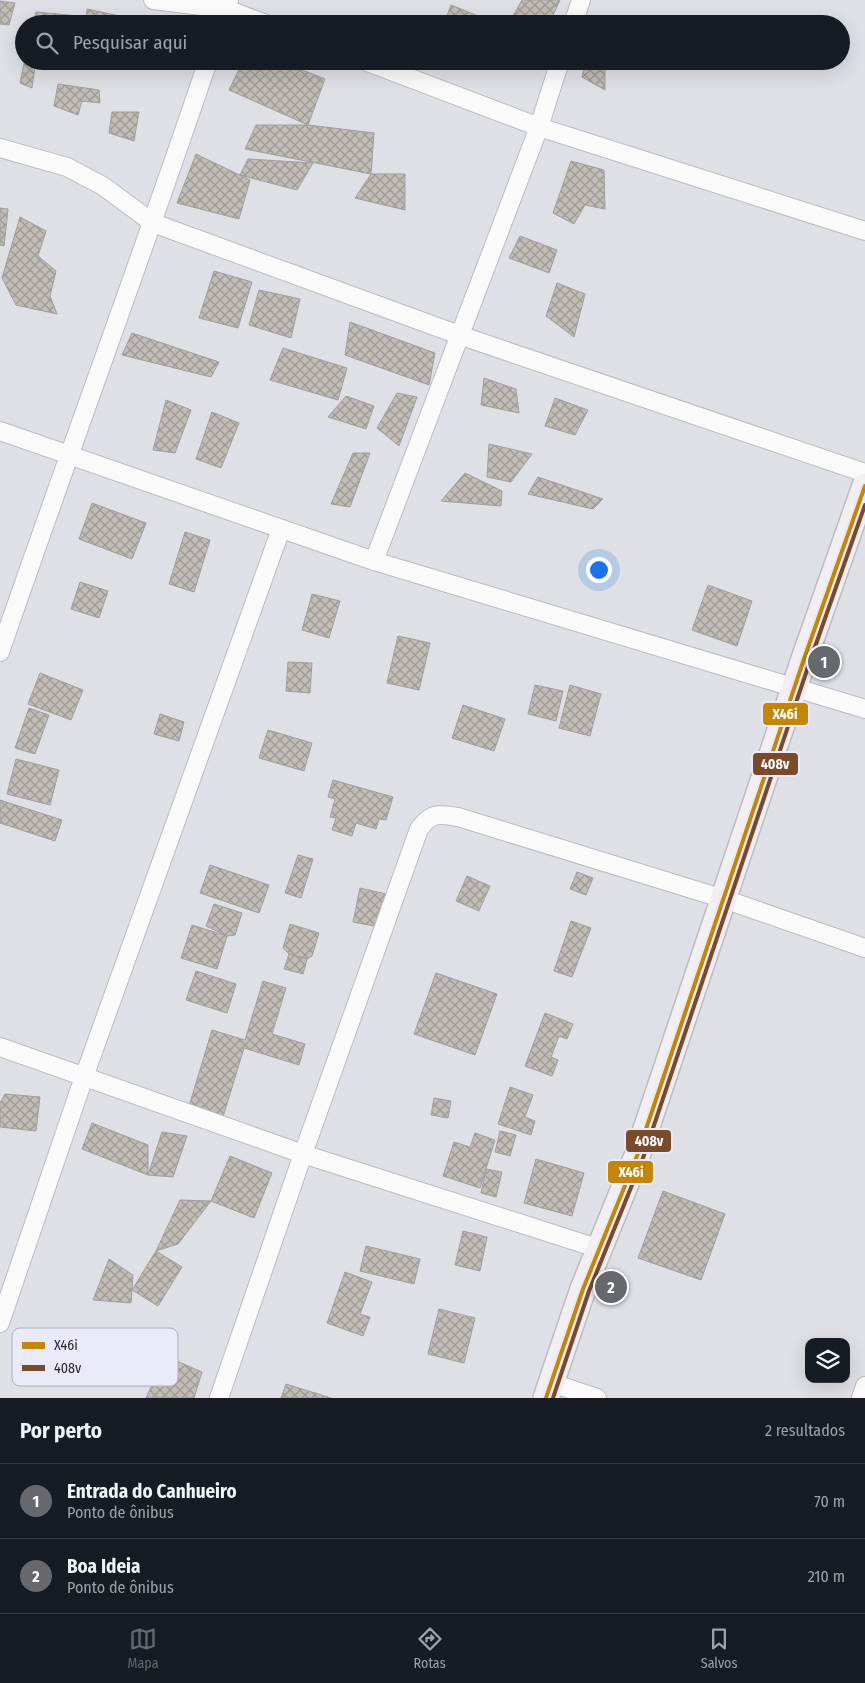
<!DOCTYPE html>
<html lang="pt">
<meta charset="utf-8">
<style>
body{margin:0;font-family:"Fira Sans Condensed",sans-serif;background:#242831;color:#f1f3f6}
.controls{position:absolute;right:15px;bottom:15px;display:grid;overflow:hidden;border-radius:10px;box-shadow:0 5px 20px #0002}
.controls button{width:45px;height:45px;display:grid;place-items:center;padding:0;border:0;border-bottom:1px solid #363941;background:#171b24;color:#f1f3f6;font:25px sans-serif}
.you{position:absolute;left:598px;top:569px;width:18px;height:18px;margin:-12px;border:4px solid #fff;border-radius:50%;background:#1a73e8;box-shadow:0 0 0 8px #1a73e833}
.badge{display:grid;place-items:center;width:32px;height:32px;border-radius:50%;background:#66686d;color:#fff;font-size:16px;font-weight:700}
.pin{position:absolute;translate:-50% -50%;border:2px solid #fff;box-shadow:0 1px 5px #0006}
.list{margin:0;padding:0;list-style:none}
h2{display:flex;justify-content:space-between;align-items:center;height:65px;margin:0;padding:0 20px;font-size:21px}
h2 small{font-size:16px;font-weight:400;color:#9ea1a6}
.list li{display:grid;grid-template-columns:32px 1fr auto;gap:15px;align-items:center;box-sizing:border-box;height:75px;padding:0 20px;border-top:1px solid #363941}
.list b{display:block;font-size:19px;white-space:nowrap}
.list p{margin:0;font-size:16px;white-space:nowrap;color:#9ea1a6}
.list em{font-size:16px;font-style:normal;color:#9ea1a6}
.icon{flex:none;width:28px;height:28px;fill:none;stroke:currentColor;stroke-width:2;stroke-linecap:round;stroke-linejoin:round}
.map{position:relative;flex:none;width:865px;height:1398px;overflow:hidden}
.search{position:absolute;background:#171b24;box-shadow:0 5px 20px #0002;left:15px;right:15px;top:15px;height:55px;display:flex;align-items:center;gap:12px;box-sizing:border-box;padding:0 18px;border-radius:28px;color:#9ea1a6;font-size:19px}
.sheet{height:215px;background:#171b24}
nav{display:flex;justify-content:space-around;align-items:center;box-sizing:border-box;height:70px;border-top:1px solid #363941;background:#171b24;font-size:14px;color:#9ea1a6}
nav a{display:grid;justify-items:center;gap:2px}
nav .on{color:#66686d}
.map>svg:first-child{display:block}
.building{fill:url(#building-cross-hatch);stroke:#9f9fa0}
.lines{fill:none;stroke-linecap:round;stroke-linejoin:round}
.street-casing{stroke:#bbbcc1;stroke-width:20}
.secondary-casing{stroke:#bbbcc1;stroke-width:28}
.street{stroke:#fafafb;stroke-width:18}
.secondary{stroke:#f3eef1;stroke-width:25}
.bus-1-casing{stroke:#e8ebf7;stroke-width:8}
.bus-2-casing{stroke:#e8ebf7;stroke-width:8}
.bus-1{stroke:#c3860b;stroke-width:4}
.bus-2{stroke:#7a4b2a;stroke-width:4}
.key{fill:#e8ebf7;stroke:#aeb0ba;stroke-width:1}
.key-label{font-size:14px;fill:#26272c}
.line-badge{stroke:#e8ebf7;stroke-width:2}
.badge-label{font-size:14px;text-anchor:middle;font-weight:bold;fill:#fff}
</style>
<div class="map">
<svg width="865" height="1398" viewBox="0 0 865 1398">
<defs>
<pattern id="building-cross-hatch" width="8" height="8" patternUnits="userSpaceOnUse" patternTransform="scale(1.25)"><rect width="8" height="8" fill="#c1bcb6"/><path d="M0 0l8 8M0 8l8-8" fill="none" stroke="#9d9994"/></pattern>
</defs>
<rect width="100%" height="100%" fill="#dee0e6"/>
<path class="building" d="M522,0H560L549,24H532L513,16Z
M0,1L15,3L9,25L0,24Z
M451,5L478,16L476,24H444Z
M87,9L124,17L122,24H86Z
M36,12L79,16L77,24H33Z
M243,61H280L325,79L308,125L229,90Z
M586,61H605V90L582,77Z
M24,63L35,66L32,88L20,83Z
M58,84L99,90L100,103L82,101L78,115L54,106Z
M112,112H139L134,141L109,133Z
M256,125H308L374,133L371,174L245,149Z
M196,154L250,180L239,219L177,203Z
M248,159L313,163L297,190L240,175Z
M571,161L604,170L605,209L585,205L574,224L553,213Z
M371,174H405V210L355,198Z
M0,208L8,209L4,246L0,245Z
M20,217L46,231L38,256L56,271L50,296L57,314L16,305L2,278Z
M520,236L557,250L549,273L509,258Z
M214,271L252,282L238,328L199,318Z
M557,283L585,294L574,337L546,316Z
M259,290L300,299L291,338L249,325Z
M350,322L435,353L429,385L345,355Z
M132,333L219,362L211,377L122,355Z
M283,348L347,368L338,400L270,380Z
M484,378L516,389L519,413L481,405Z
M397,393L417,397L399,446L377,428Z
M346,396L374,406L366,429L328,417Z
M555,398L588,410L575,435L545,426Z
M166,400L191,410L175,453L153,450Z
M212,412L239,423L221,468L196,459Z
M489,444L532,454L511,482L487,477Z
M353,453H370L350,507L331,504Z
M465,473L502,491L501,506L441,501Z
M538,477L603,499L593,509L528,494Z
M92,503L146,523L132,559L79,539Z
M185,532L210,540L194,592L169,584Z
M80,582L108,591L99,618L71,609Z
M708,585L752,601L737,646L692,630Z
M312,594L340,601L329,638L302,630Z
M398,636L430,643L419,690L387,683Z
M288,662L312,663L310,693L286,691Z
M40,673L83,690L71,720L28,704Z
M535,685L563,691L556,721L528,714Z
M570,685L601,694L590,736L559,728Z
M463,705L505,719L494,751L452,738Z
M29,708L49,715L35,754L15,748Z
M160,714L184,722L179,741L154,734Z
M268,730L312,743L304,771L259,758Z
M16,759L59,770L50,805L7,794Z
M333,780L393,797L386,820L379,819L376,829L356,823L352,836L332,830L336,818L330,817L335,799L328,797Z
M0,800L62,820L55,841L0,823Z
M298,855L313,859L301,898L285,893Z
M210,865L269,885L259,913L200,893Z
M577,872L593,878L586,895L570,889Z
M467,876L490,886L479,911L456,901Z
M360,888L386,894L379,927L353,922Z
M214,904L242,913L235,935L227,936L206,926Z
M571,921L591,928L572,977L554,971Z
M290,924L319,933L312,956L307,959L289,954L283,948Z
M192,925L227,936L217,969L181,958Z
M289,954L307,959L303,974L284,969Z
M196,971L236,984L227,1013L186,1000Z
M436,973L497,994L475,1055L414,1034Z
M263,981L286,988L272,1034L305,1044L299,1065L244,1048L223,1117L189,1106L212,1030L245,1040Z
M545,1013L573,1024L567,1039L559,1036L551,1057L558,1060L552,1076L525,1066Z
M510,1087L533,1095L525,1117L535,1121L531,1135L498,1124Z
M5,1094L40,1097L36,1131L0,1127V1103Z
M434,1098L451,1101L448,1118L431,1115Z
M92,1123L148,1145V1175L82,1149Z
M500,1131L516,1135L510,1156L495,1152Z
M162,1132L187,1136L173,1177L148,1175Z
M475,1133L495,1140L480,1188L443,1176L454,1142L470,1147Z
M230,1156L272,1173L254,1218L211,1201Z
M536,1159L584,1173L572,1216L524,1203Z
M486,1169L502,1172L496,1197L481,1193Z
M663,1191L725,1214L701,1280L638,1258Z
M180,1200L211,1201L178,1244L156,1251Z
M463,1231L487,1237L480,1271L455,1265Z
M366,1246L420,1259L414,1284L360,1271Z
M156,1251L182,1267L158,1306L132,1290Z
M109,1259L133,1275L131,1303L93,1300Z
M345,1272L372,1282L360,1314L370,1317L363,1336L327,1323Z
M439,1309L475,1318L464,1363L428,1354Z
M165,1356L202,1372L194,1398H146Z
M286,1384L331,1398H281Z"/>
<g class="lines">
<g class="street-casing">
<path id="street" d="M153,0L226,9L266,24
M221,24L229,0
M573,24L581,0
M365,61L539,127L865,231
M0,148L67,167L103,186L153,223L459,335L865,473
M0,431L374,561L865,709
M374,561L539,127L560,61
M0,652C68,455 141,259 208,61
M0,1047L303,1154L600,1249
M0,1323L84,1077L281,529
M552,1383L597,1398
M219,1398L303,1154L419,829C432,812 438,814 458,817L724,899L865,948
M861,1398L865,1386"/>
</g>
<g class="secondary-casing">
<path id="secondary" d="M546,1398L583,1289L637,1156L804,659L865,486"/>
</g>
<use href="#street" class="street"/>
<use href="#secondary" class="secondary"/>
<g class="bus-1-casing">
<path id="bus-1" d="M546,1398L583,1289L637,1156L804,659L865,486"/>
</g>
<g class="bus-2-casing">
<path id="bus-2" d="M553,1398L589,1291L643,1158L810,661L865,505"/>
</g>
<use href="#bus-1" class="bus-1"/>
<use href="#bus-2" class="bus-2"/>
</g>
<rect x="12" y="1328" width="166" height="58" rx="8" class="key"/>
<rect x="22" y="1342" width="23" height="7" fill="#c3860b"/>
<rect x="22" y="1365" width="23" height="6" fill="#7a4b2a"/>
<g class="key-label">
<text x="54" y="1350">X46i</text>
<text x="54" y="1373">408v</text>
</g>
<g class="line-badge">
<rect x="762" y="702" width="47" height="24" rx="5" fill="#c3860b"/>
<rect x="752" y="752" width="47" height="24" rx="5" fill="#7a4b2a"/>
<rect x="625" y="1129" width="47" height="24" rx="5" fill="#7a4b2a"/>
<rect x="607" y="1160" width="47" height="24" rx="5" fill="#c3860b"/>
</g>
<g class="badge-label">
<text x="785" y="719">X46i</text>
<text x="775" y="769">408v</text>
<text x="649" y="1146">408v</text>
<text x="631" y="1177">X46i</text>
</g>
</svg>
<div class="controls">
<button><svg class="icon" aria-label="layers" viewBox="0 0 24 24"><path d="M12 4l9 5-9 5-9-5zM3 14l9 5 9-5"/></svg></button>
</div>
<div class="you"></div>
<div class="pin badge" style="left:824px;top:662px">1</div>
<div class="pin badge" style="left:611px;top:1287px">2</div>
<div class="search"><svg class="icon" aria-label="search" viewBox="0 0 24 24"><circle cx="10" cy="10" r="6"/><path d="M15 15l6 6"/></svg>Pesquisar aqui</div>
</div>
<section class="sheet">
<h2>Por perto<small>2 resultados</small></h2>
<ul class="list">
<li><span class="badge">1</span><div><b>Entrada do Canhueiro</b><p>Ponto de ônibus</p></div><em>70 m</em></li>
<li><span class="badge">2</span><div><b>Boa Ideia</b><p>Ponto de ônibus</p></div><em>210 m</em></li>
</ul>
</section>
<nav>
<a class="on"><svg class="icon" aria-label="map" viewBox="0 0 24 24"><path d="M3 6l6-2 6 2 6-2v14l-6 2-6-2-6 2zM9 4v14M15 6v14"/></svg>Mapa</a>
<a><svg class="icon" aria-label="directions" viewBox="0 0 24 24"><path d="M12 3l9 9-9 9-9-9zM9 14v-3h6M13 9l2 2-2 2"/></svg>Rotas</a>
<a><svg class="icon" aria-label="saved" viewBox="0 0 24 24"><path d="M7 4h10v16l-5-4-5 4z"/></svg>Salvos</a>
</nav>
